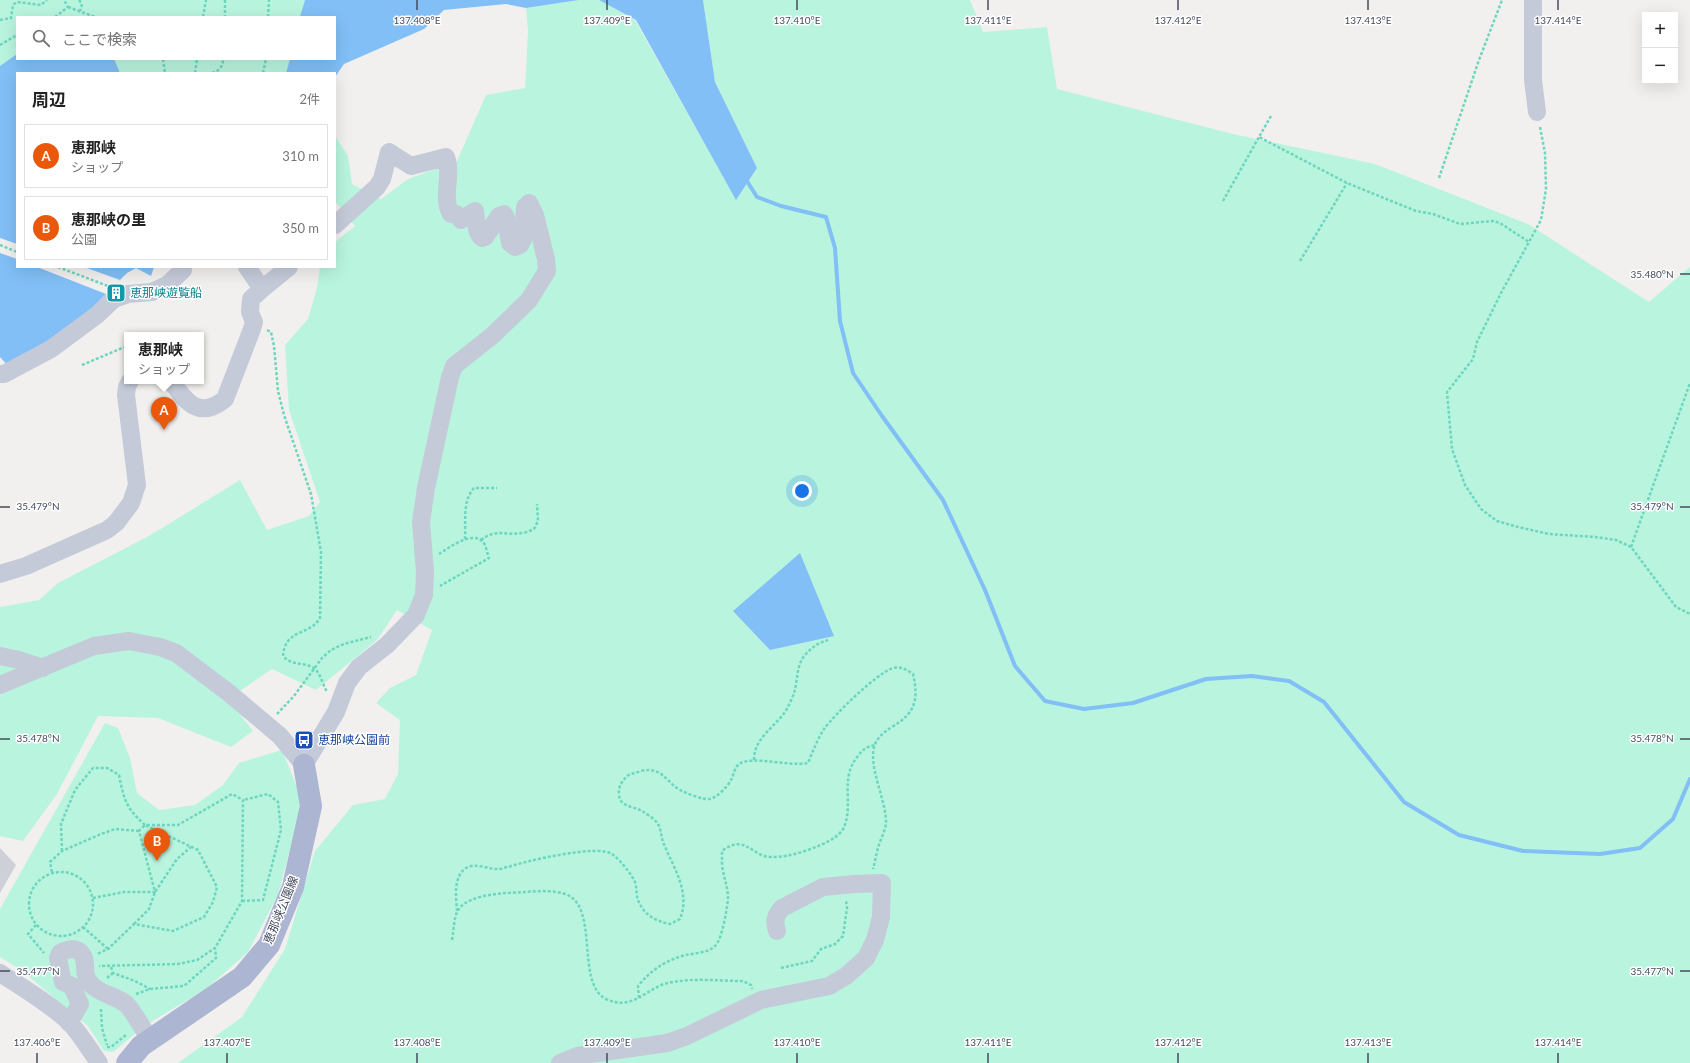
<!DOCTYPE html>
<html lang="ja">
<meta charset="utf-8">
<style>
body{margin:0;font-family:Lato,"Noto Sans JP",sans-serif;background:#f2f2f2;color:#222}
.controls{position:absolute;right:12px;top:12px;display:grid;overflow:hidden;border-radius:0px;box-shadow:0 4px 16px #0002}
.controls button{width:36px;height:36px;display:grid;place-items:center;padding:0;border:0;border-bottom:1px solid #e0e0e0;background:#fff;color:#222;font:20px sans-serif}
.you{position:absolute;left:802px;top:491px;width:14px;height:14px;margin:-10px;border:3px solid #fff;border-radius:50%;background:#1a73e8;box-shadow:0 0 0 6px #1a73e833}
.badge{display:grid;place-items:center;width:26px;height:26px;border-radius:50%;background:#ea580c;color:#fff;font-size:13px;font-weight:700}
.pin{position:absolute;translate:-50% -33px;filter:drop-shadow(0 1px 2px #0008)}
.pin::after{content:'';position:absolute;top:21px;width:14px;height:12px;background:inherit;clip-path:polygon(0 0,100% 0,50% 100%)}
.popup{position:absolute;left:124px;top:332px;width:80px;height:52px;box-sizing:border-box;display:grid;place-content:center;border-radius:0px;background:#fff;filter:drop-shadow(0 1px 3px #0005);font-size:13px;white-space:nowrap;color:#767676}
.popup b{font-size:15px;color:#222}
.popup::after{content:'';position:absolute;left:50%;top:100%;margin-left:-8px;border:8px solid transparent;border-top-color:#fff}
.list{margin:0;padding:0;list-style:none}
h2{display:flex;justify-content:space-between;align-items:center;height:52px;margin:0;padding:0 16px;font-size:17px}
h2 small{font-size:13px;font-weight:400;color:#767676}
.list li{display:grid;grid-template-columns:26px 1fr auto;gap:12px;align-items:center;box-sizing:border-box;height:64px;margin:0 8px 8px;padding:0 8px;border:1px solid #e0e0e0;border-radius:0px}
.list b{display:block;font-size:15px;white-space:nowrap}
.list p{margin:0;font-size:13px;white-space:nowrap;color:#767676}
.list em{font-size:13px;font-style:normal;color:#767676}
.icon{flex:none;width:22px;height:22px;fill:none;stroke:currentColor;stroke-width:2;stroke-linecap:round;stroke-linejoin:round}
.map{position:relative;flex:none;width:1690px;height:1063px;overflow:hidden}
.search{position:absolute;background:#fff;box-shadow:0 4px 16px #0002;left:16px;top:16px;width:320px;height:44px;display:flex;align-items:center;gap:10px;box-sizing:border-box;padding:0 14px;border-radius:0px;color:#767676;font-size:15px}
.panel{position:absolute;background:#fff;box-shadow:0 4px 16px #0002;left:16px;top:72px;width:320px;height:196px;border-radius:0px}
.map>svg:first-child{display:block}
.green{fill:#b9f4df}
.water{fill:#81bff6}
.pier{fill:#f2f0ef}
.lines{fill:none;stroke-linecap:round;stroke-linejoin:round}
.stream{stroke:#81bff6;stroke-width:4}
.building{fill:#ced0d8}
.path{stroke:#6dd6be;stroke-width:2.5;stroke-dasharray:3 2;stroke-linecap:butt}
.minor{stroke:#c4cad8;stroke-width:18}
.major{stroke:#acb5d1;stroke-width:22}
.ticks{fill:none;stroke:#454c5f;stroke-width:1.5}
.labels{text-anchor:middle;stroke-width:3;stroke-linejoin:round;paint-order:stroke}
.culture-label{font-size:12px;fill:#0d838f;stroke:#fff;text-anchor:start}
.transit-label{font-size:12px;fill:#164399;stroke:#fff;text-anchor:start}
.street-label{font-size:12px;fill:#454c5f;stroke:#fff}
.ticks-label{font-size:10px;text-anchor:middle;fill:#454c5f;stroke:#fff;stroke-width:3;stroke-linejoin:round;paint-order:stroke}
</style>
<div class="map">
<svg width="1690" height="1063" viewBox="0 0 1690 1063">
<rect width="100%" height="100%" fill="#f2f0ef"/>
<path class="green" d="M0,0H338L316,17H17V59H314L313,73H17L0,81Z
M579,0H599L635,20L736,199L757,168L715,82L703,0H970L983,32L1047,27L1057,89L1233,134L1375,164L1528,224L1649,302L1690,267V1063H178L242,1017L285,949L315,851L353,805L385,799L398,774L400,720L376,703L390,688L416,675L432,630L397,610L377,640L316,690L272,669L228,699L253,731L231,747L158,718L98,716L57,794L23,841L0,836V607L39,600L58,583L149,536L240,480L267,530L309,516L320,502L289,410L285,345L308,319L317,288L320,267H335V242L355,226L335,201V136L348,156L352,184L381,199L408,179L457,161L486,95L525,88L528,32L526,8Z
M105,723L118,728L130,758L137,793L159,810L195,805L223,785L239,763L282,750L301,797L296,827L278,895L248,952L206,989L146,1025L113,1052L104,1051L88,1026L21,970L0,957V909Z"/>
<path class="water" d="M305,0H579L526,8L506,4L444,10L424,29L344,64L335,77V73H286L290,59H335V17H300Z
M599,0H703L715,82L757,168L736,200L636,20Z
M17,54V59H114L120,73H17V267H154L151,276L136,268L127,273L81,319L10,368L0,357V66Z
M800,553L834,636L770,650L733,611Z"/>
<path class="pier" d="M0,238L17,244V259L0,253Z
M37,267H84L120,280L106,294Z"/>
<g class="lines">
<path class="stream" d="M745,178L757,197L781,206L826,217L835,248L840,321L853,373L882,416L943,500L985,590L1015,666L1045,701L1084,709L1133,703L1206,679L1252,676L1289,681L1324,702L1404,802L1459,835L1523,851L1600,854L1640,848L1673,819L1690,779"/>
</g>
<path class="building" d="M0,848L16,865L0,893Z"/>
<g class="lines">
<path class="path" d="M79,0L82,4L80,11
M225,0V17
M68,7L95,17
M55,17L68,7L64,0
M203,17L206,0
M268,17L269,0
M0,20L11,18L13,5L17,2L41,5L47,0
M0,45L17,35
M163,59L165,73
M195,73L197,59
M212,73C219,71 223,67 223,59
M263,73L266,59
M1271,116L1259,137L1347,183L1416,211L1433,214L1460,224L1493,221L1500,223L1529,242
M1540,127L1545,153L1546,189L1541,220L1501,293L1477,342L1473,359L1447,392L1452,449L1465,485L1481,509L1497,521L1518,527L1549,534L1595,537L1616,540L1631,547L1676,607L1690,614
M1439,178L1479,60L1502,0
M1223,201L1259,137
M0,245L17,252
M1300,261L1347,183
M58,267L108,286
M267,330L271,332L274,346L278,391L284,415L311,494L321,552L320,618C310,636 285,628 283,656C293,667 305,661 315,669C321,675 323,685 327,692
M82,365L127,346
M465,539C466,523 462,501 474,488H497
M481,540C496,528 505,536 521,533C525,533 530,531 534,529L538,521L537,504
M1631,547L1690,383
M439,554C448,548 472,531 482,541C486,544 487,553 489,558L440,586
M277,714L294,696L322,658L331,650L344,644L371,637
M754,760C754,736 778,726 788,707C790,702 793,697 794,693C798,681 796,665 805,655C812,647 818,643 828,640
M62,851L61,824L75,790L93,768H107L119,775C124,800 126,808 145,825H178L232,794L243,800L242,901L215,948L197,960L178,964L99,966
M29 904a32 32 0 1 1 64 0a32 32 0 1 1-64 0Z
M52,872L50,862L62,851L101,834L115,829L139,831
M93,898L124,892H155L139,831L145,825L198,850L217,887L213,902L204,917L173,931L134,924L108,949L97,954
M242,901L263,900L281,830L278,802L268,794L243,800
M457,911C456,897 453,877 466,868C476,862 489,870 499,869C502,869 505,867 508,867C526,861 598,844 612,854C621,861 630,872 635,882C637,888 636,895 638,900C644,915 655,921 670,924L680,919C691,892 673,867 663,842C661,836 661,829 658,824C655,819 647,814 642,811C633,806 620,807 619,795C618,786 622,782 627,776C631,773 636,773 641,771C662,766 666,782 680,790C685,793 704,800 709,799C716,799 728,786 731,780C734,775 734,768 739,764C753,755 788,767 808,763C813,751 817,740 824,729C834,715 877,673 893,668C901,666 907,670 913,674C919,701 915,713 892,727C884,732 879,736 875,744C867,765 886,799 886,822C886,830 880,840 878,848C876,855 875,862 873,869
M134,924L149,909L155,892L177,859L191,847
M36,925L28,934L44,953
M83,927L108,949
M452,940C456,915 452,905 480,897C495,893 510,893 525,892C538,891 553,890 565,894C600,905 575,984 606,999C631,1011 644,991 664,984C689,977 718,981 743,981L751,985L752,989
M111,967L113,973L135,981L150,989
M781,968L812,961L821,949L835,944L843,936L847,908L846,900
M107,978L113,973
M136,994L150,989L184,986L216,958L215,948
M639,998L638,986C651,970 666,960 686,955C695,953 708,953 715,946C722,940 727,909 728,899C728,887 724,878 722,866C722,861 722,856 722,851C746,833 751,857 772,857C789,858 820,847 834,838C837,836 843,831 844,827C854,804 839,778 858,756C863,749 866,747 875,745
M101,1009L102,1028L107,1045
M107,1047H111L126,1035"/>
<path class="minor" d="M1533,0V80L1537,112
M262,289L289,267
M0,374H4L51,349L97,315L114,299L128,294L152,292L167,285L183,270V267
M171,381C186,402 199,420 225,399L252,329L254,322L250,312L251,299L262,289L247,267
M0,574L26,566L107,530L116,523L131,503L137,485L126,395L127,387L130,381
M0,656L19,660L43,668
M0,685L94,646L129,641L160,647L176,653L229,693L280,736L304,765L336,712L347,683L359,667L387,645L416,615L424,595L425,572L421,522L426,488L450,377L454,366L493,335L529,300L547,271L546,259L535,215L529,203L525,207L523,239L520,245L515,247L510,243L506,218L504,214L499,216L485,237L482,238C474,230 477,220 475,211L461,220L456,214H451C441,196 453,175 446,157L411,166L389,152L382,179L377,187L335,225
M0,973C22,987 52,1005 70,1023C81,1035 90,1050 99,1063
M69,1023L80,1004L72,986L63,982L58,958L60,953C66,950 74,947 80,952C88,959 83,971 87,979C96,994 113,994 126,1004C132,1009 145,1032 150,1040
M560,1063L577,1056L667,1043L687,1036L761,1000L829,986L846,976L866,958L875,940L881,917L882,883L854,884L823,887L782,908C775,916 774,921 777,931"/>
<path class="major" d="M127,1063L141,1046L242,977L269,945L293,887L311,806L304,765"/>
</g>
<path class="ticks" d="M417,0V10M607,0V10M797,0V10M988,0V10M1178,0V10M1368,0V10M1558,0V10M1680,274H1690M0,507H10M1680,507H1690M0,739H10M1680,739H1690M0,971H10M1680,971H1690M37,1053V1063M227,1053V1063M417,1053V1063M607,1053V1063M797,1053V1063M988,1053V1063M1178,1053V1063M1368,1053V1063M1558,1053V1063"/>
<defs>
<g id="building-square" transform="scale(1)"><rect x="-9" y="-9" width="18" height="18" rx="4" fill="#0f9aa8" stroke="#fff"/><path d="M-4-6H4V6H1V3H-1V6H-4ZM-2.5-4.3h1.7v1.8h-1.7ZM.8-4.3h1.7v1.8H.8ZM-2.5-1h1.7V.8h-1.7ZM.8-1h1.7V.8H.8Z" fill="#fff"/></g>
<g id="bus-square" transform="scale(1)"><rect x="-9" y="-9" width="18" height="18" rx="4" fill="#1a4fb4" stroke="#fff"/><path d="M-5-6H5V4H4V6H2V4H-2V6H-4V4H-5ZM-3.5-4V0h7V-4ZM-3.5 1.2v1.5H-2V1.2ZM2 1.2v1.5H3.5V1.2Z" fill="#fff"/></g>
</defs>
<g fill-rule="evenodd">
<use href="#building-square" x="116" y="293"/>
<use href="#bus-square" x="304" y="740"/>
</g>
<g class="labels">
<g class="culture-label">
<text x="130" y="297">恵那峡遊覧船</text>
</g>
<g class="transit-label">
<text x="318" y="744">恵那峡公園前</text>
</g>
<g class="street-label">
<text transform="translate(281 910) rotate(-68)" y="4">恵那峡公園線</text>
</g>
</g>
<g class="ticks-label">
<text x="417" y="24">137.408°E</text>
<text x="607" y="24">137.409°E</text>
<text x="797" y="24">137.410°E</text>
<text x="988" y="24">137.411°E</text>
<text x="1178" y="24">137.412°E</text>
<text x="1368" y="24">137.413°E</text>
<text x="1558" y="24">137.414°E</text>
<text x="1652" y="278">35.480°N</text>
<text x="38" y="510">35.479°N</text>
<text x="1652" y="510">35.479°N</text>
<text x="38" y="742">35.478°N</text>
<text x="1652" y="742">35.478°N</text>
<text x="38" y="975">35.477°N</text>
<text x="1652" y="975">35.477°N</text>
<text x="37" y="1046">137.406°E</text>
<text x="227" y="1046">137.407°E</text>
<text x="417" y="1046">137.408°E</text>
<text x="607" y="1046">137.409°E</text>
<text x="797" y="1046">137.410°E</text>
<text x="988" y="1046">137.411°E</text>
<text x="1178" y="1046">137.412°E</text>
<text x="1368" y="1046">137.413°E</text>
<text x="1558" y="1046">137.414°E</text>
</g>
</svg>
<div class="controls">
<button>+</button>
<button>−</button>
</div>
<div class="you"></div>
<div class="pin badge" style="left:164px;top:430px">A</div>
<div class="popup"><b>恵那峡</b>ショップ</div>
<div class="pin badge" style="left:157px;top:861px">B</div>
<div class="search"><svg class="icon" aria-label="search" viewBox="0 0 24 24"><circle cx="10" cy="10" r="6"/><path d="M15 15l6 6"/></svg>ここで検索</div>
<section class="panel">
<h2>周辺<small>2件</small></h2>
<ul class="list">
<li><span class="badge">A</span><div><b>恵那峡</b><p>ショップ</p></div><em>310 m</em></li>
<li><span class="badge">B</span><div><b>恵那峡の里</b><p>公園</p></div><em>350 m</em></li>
</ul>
</section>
</div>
